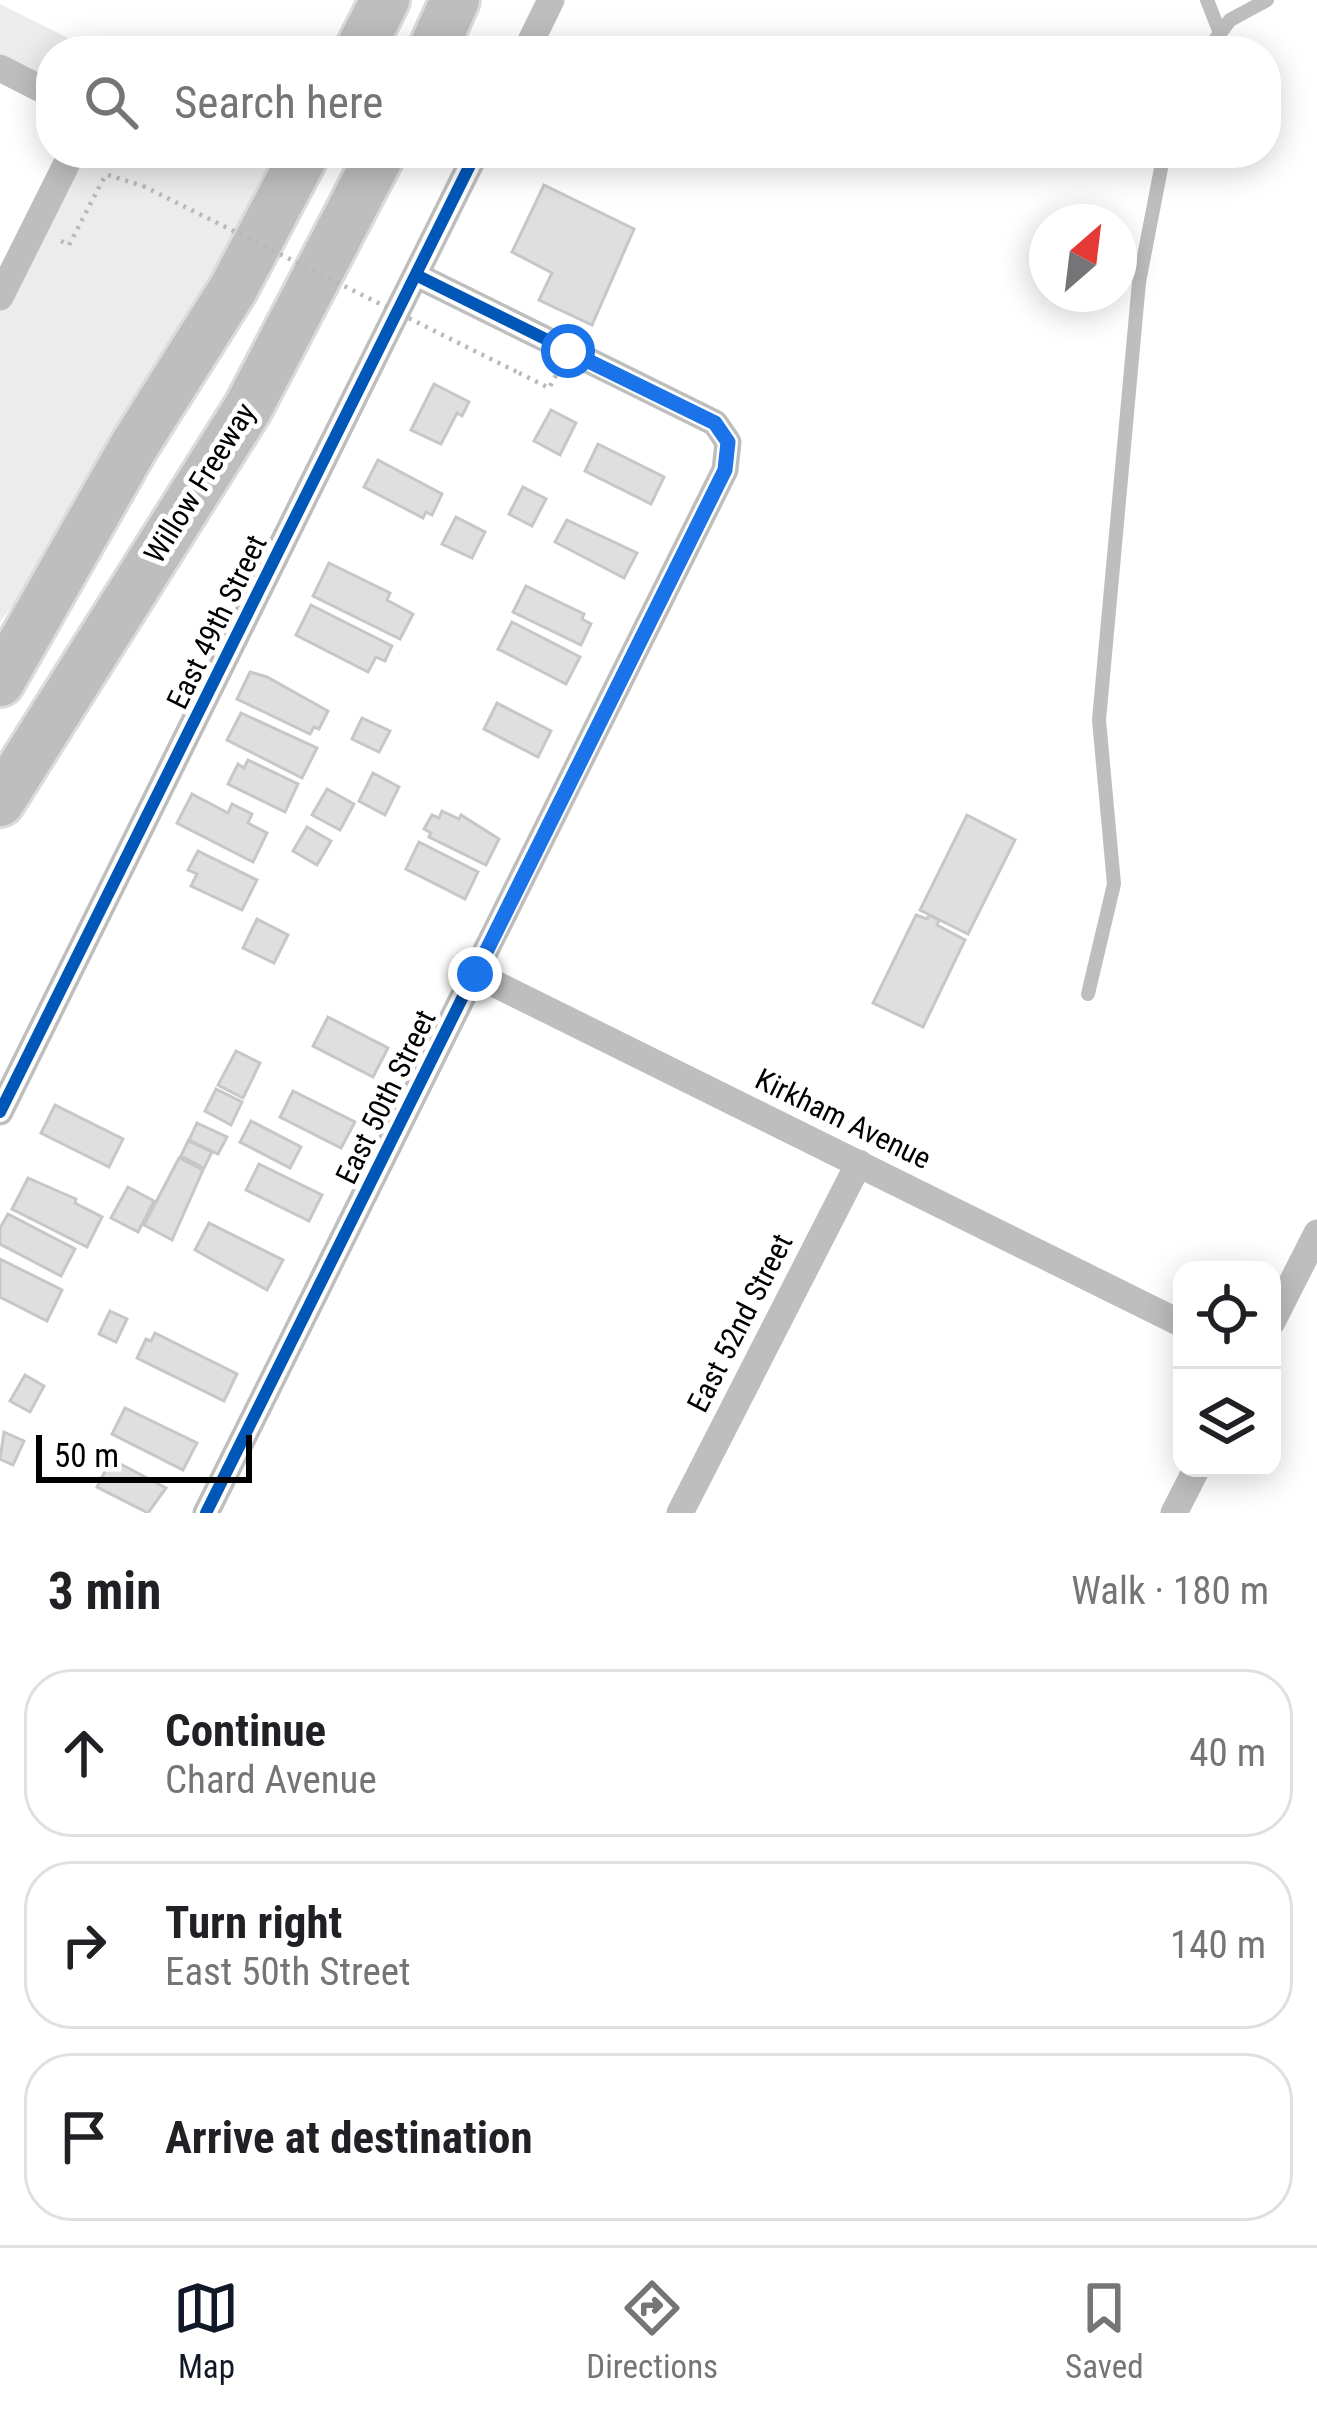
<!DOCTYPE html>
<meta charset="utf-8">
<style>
body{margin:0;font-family:"Roboto Condensed",sans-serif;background:#f2f2f2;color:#202124}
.controls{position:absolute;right:36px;bottom:36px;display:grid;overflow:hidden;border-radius:24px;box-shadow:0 6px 30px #0003}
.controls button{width:108px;height:108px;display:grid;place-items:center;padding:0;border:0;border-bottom:3px solid #e0e0e0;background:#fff;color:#202124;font:60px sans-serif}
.compass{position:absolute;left:1029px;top:204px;width:108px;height:108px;border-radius:50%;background:#fff;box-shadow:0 6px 30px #0003;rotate:28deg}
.scale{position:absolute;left:36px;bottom:30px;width:216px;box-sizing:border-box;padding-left:12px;border:6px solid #000;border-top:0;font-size:33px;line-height:42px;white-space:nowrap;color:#000;-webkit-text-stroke:9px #fff;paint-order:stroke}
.stop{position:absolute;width:36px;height:36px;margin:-27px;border:9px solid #1a73e8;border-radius:50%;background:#fff}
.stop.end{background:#1a73e8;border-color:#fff;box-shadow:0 3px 12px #0008}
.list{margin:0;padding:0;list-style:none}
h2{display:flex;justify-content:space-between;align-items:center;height:156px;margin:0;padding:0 48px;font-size:51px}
h2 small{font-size:39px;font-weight:400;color:#757577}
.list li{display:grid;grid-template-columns:78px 1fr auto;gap:36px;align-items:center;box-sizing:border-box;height:168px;margin:0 24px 24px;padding:0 24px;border:3px solid #e0e0e0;border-radius:48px}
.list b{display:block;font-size:45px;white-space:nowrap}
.list p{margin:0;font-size:39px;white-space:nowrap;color:#757577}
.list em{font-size:39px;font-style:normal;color:#757577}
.icon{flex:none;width:66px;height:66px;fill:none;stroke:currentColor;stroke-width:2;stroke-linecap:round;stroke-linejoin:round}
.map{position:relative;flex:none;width:1317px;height:1513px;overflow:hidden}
.search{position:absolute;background:#fff;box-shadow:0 6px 30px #0003;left:36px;right:36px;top:36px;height:132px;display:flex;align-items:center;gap:30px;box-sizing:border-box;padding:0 42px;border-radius:48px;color:#757577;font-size:45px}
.sheet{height:732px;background:#fff}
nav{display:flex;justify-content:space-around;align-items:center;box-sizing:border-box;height:168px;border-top:3px solid #e0e0e0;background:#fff;font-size:33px;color:#757577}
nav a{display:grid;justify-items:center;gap:6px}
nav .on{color:#111827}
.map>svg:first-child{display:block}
.green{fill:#ececec}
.building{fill:#dfdfdf;stroke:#c7c7c7;stroke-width:3}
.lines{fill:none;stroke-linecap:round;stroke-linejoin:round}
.motorway-casing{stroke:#dbdbdb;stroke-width:54}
.path{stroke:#b9b9b9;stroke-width:4.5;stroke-dasharray:3 6;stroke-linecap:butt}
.service{stroke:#bebebe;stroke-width:14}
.minor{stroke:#bebebe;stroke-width:27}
.motorway{stroke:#bebebe;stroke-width:48}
.path-bridge{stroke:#b9b9b9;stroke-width:4.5;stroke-dasharray:3 6;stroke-linecap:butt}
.cycleway-casing{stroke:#fff;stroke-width:20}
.cycleway{stroke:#0057b8;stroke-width:12}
.route{stroke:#1a73e8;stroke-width:15}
.labels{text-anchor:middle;stroke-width:10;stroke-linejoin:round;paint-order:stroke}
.street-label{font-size:30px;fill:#000;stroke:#fff}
</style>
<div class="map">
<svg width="1317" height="1513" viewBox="0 0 1317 1513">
<rect width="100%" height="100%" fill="#fff"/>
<path class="green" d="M0,4L94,51H51V94L0,68Z
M72,153H297L134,446L0,622V297Z"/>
<path class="building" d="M544,185L634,229L592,325L539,300L552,273L512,252Z
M434,384L469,402L462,416L457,413L441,444L411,430Z
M551,410L576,423L560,455L534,441Z
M598,444L664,477L651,504L585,471Z
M378,460L442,494L432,515L426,512L423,518L364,487Z
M523,487L546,499L532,526L509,514Z
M456,517L485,532L472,558L442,544Z
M567,520L637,553L624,578L555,542Z
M329,563L390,593L387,600L413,614L400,639L313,596Z
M526,586L584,614L582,619L591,624L581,645L513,612Z
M311,605L392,646L385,661L376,657L368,672L296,635Z
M512,622L580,657L566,684L498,649Z
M250,672L267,677L328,711L319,729L314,727L310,734L237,699Z
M497,703L551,731L538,757L484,729Z
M241,713L317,748L302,778L227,740Z
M362,718L390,731L379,752L352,739Z
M248,760L298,784L285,812L228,784L238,764L244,768Z
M373,773L399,787L385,815L359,801Z
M327,789L354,804L340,830L312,815Z
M192,794L228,813L232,804L252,814L248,823L267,833L253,862L177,823Z
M442,811L459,819L461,815L499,839L486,865L429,837L431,833L424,829L432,815L439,818Z
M967,815L1015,840L968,934L920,910Z
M307,827L331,841L317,865L293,851Z
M419,842L478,872L465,899L406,869Z
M198,851L257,880L242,910L191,886L197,874L188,870Z
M916,915L927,919L929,915L939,920L937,925L965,940L923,1027L873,1003Z
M257,919L288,935L274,963L243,948Z
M328,1017L388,1048L373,1077L313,1046Z
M236,1051L260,1063L243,1098L218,1085Z
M216,1089L242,1102L231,1125L205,1111Z
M293,1091L355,1122L341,1148L280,1117Z
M55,1105L123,1139L109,1167L41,1133Z
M251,1121L301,1147L290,1168L240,1142Z
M197,1123L227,1137L218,1154L189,1140Z
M188,1141L212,1152L204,1168L181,1156Z
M179,1158L203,1170L172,1240L144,1225Z
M259,1164L322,1195L309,1221L246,1190Z
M28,1178L76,1199L75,1203L102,1217L87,1247L12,1209Z
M128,1187L154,1201L138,1232L111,1218Z
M8,1214L75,1249L61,1276L0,1244V1228Z
M209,1223L283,1260L267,1290L195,1250Z
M0,1259L62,1290L47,1321L0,1297Z
M110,1311L127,1319L116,1342L99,1334Z
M155,1333L237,1374L224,1401L137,1358L146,1339L151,1341Z
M25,1375L44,1386L30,1412L10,1401Z
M125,1408L197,1443L183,1470L112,1434Z
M4,1432L24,1441L13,1465L0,1459Z
M111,1459L166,1488L148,1513L97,1487Z"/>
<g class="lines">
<g class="motorway-casing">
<path id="motorway" d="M359,51L385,0
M432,51L455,0
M0,682L134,446L233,289L305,153
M0,802L248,408L381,153"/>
</g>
<path class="path" d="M108,175L143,186
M61,241L69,245L106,174
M519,373L549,388L556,375"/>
<path class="service" d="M1207,0L1220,33
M1207,51L1230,20L1267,0
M1088,994L1114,884L1099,720L1139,282L1164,153"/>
<path class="minor" d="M526,51L551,0
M0,68L51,94
M0,297L72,153
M475,974L1182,1324
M0,1112L476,153
M1272,1322L1317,1233
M206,1513L725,470L728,442L715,423L416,275
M680,1513L859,1163
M1174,1513L1197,1468"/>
<use href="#motorway" class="motorway"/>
<path class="path-bridge" d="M143,186L519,373"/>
<g class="cycleway-casing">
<path id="cycleway" d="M0,1112L476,153
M206,1513L725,470L728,442L715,423L416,275"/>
</g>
<use href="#cycleway" class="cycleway"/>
</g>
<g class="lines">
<path class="route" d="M475,974L725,470L728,442L715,423L568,351"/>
</g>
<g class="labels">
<g class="street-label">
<text transform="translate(200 483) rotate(-58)" y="10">Willow Freeway</text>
<text transform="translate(217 622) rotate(-64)" y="10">East 49th Street</text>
<text transform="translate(386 1097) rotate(-64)" y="10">East 50th Street</text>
<text transform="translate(843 1119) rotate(26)" y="10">Kirkham Avenue</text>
<text transform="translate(740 1323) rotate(-63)" y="10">East 52nd Street</text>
</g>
</g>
</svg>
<div class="controls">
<button><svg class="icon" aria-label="locate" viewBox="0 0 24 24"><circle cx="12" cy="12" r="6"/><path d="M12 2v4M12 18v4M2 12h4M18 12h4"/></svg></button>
<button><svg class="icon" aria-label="layers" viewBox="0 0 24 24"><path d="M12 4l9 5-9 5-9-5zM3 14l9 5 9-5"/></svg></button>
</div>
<svg class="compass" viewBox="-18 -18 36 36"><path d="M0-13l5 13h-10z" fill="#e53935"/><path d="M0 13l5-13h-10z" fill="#757577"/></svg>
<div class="scale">50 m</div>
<div class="stop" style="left:568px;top:351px"></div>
<div class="stop end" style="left:475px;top:974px"></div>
<div class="search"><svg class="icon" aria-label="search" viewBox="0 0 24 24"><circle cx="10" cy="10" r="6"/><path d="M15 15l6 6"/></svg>Search here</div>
</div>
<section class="sheet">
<h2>3 min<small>Walk · 180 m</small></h2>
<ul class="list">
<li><svg class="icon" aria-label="ahead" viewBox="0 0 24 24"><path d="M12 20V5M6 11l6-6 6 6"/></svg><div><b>Continue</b><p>Chard Avenue</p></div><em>40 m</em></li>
<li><svg class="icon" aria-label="right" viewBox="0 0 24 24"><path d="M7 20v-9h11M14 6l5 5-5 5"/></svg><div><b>Turn right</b><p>East 50th Street</p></div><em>140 m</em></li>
<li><svg class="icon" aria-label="arrive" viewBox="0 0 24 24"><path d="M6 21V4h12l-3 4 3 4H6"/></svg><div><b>Arrive at destination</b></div></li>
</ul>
</section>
<nav>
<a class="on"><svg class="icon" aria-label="map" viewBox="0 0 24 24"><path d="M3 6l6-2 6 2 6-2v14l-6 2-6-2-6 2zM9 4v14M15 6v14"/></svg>Map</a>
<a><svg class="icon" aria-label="directions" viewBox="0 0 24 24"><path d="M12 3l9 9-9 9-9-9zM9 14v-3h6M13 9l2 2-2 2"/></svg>Directions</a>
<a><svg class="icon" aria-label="saved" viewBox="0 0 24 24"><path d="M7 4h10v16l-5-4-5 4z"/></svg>Saved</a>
</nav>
